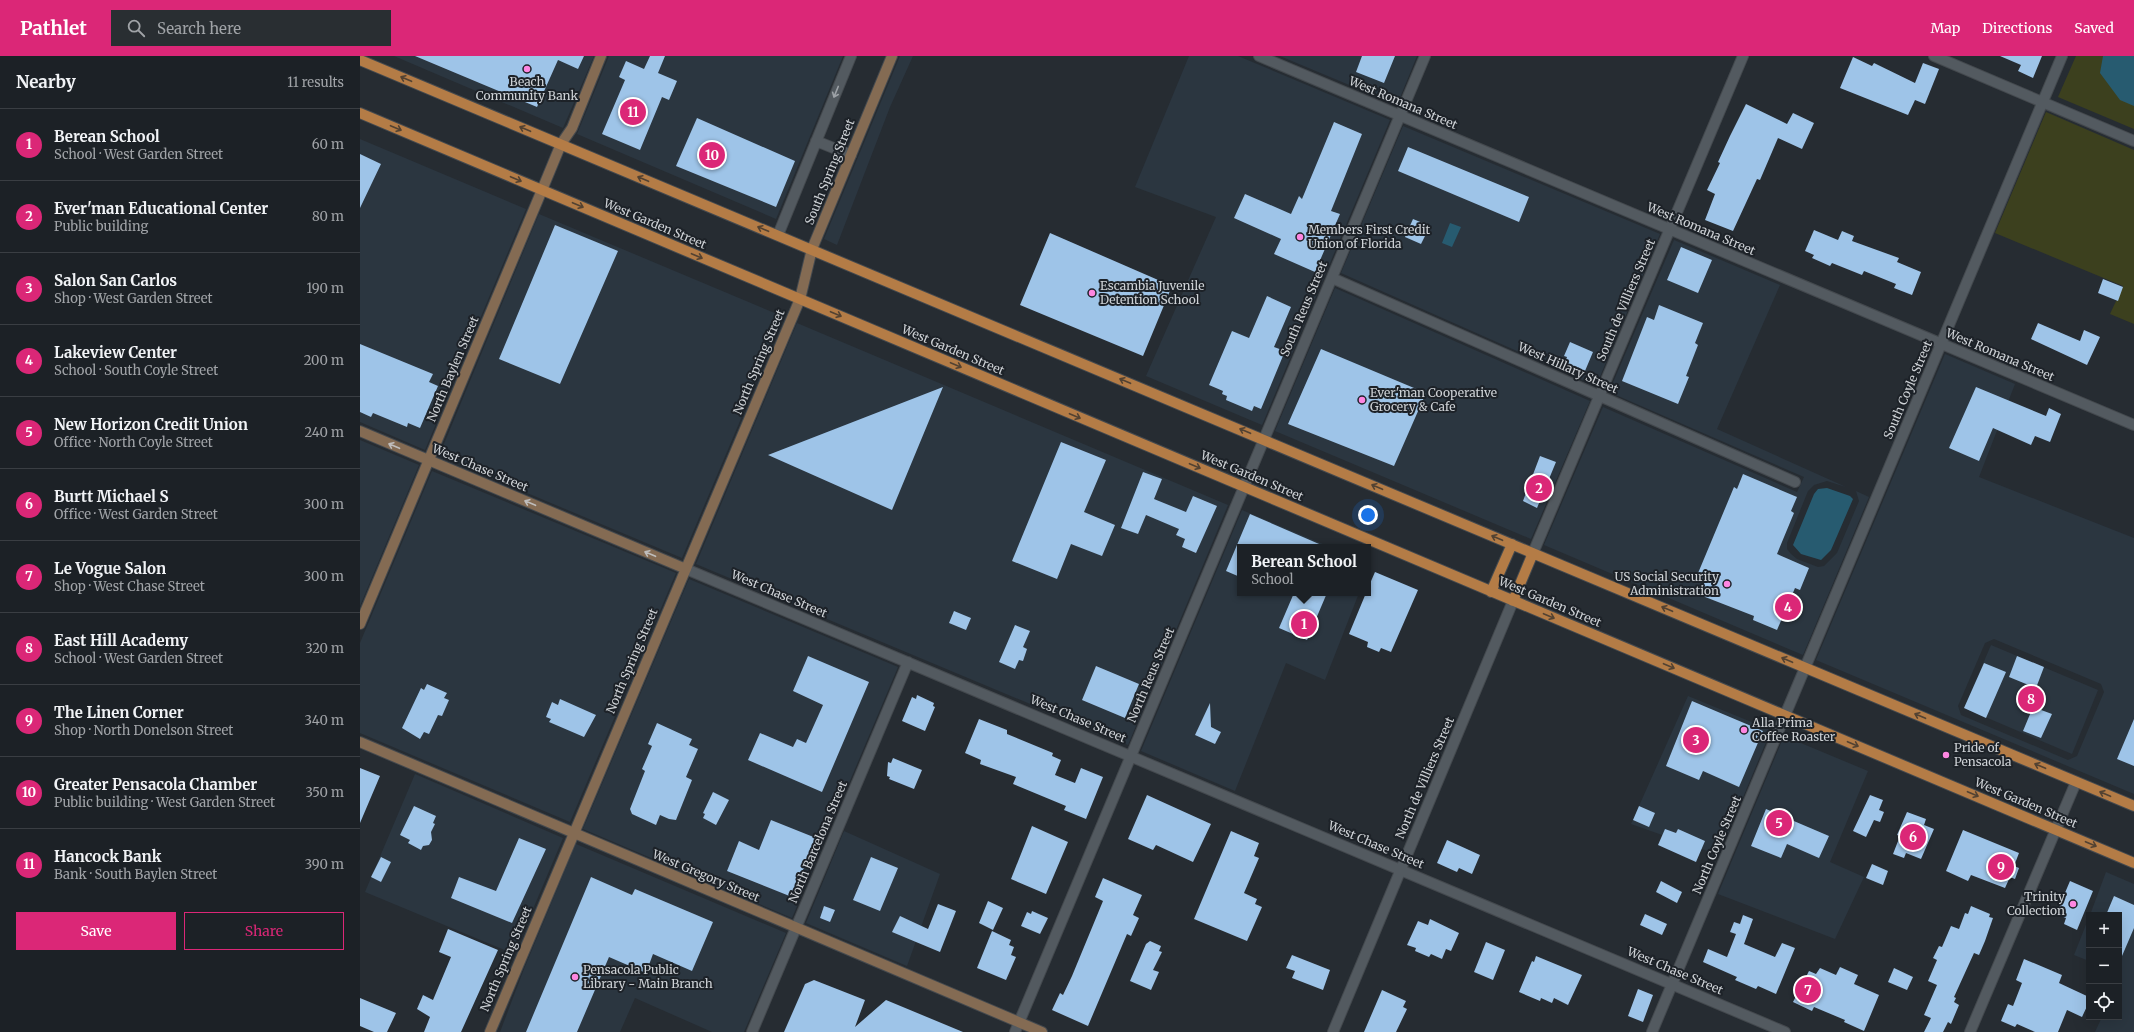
<!DOCTYPE html>
<meta charset="utf-8">
<style>
body{margin:0;font-family:Merriweather,serif;background:#292e32;color:#f1f3f6}
.controls{position:absolute;right:12px;bottom:12px;display:grid;overflow:hidden;border-radius:0px;box-shadow:0 4px 16px #0002}
.controls button{width:36px;height:36px;display:grid;place-items:center;padding:0;border:0;border-bottom:1px solid #3a3e43;background:#1c2126;color:#f1f3f6;font:20px sans-serif}
.you{position:absolute;left:1008px;top:459px;width:14px;height:14px;margin:-10px;border:3px solid #fff;border-radius:50%;background:#1a73e8;box-shadow:0 0 0 6px #1a73e833}
.badge{display:grid;place-items:center;width:26px;height:26px;border-radius:50%;background:#db2777;color:#fff;font-size:13px;font-weight:700}
.pin{position:absolute;translate:-50% -50%;border:2px solid #fff;box-shadow:0 1px 4px #0006}
.popup{position:absolute;left:877px;top:488px;width:134px;height:52px;box-sizing:border-box;display:grid;place-content:center;border-radius:0px;background:#1c2126;filter:drop-shadow(0 1px 3px #0005);font-size:13px;white-space:nowrap;color:#a0a3a7}
.popup b{font-size:15px;color:#f1f3f6}
.popup::after{content:'';position:absolute;left:50%;top:100%;margin-left:-8px;border:8px solid transparent;border-top-color:#1c2126}
.list{margin:0;padding:0;list-style:none}
h2{display:flex;justify-content:space-between;align-items:center;height:52px;margin:0;padding:0 16px;font-size:17px}
h2 small{font-size:13px;font-weight:400;color:#a0a3a7}
.list li{display:grid;grid-template-columns:26px 1fr auto;gap:12px;align-items:center;box-sizing:border-box;height:72px;padding:0 16px;border-top:1px solid #3a3e43}
.list b{display:block;font-size:15px;white-space:nowrap}
.list p{margin:0;font-size:13px;white-space:nowrap;color:#a0a3a7}
.list em{font-size:13px;font-style:normal;color:#a0a3a7}
.actions{display:flex;gap:8px;padding:12px 16px}
.actions a{flex:1;padding:9px 0;border:1px solid #db2777;border-radius:0px;text-align:center;font-size:14px;color:#db2777}
.actions .main{background:#db2777;color:#fff}
.icon{flex:none;width:22px;height:22px;fill:none;stroke:currentColor;stroke-width:2;stroke-linecap:round;stroke-linejoin:round}
.map{position:relative;flex:none;width:1774px;height:976px;overflow:hidden}
header{display:flex;align-items:center;gap:24px;box-sizing:border-box;height:56px;padding:0 20px;background:#db2777;color:#fff}
header strong{font-size:19px}
nav{display:flex;gap:22px;margin-inline-start:auto;font-size:14px}
.search{width:280px;height:36px;background:#292e32;display:flex;align-items:center;gap:10px;box-sizing:border-box;padding:0 14px;border-radius:0px;color:#a0a3a7;font-size:15px}
main{display:flex}
aside{flex:1;background:#1c2126}
.map>svg:first-child{display:block}
.built{fill:#2b3640;fill-rule:evenodd}
.green{fill:#3c401e}
.water{fill:#275b70}
.building{fill:#9ec4e8}
.lines{fill:none;stroke-linecap:round;stroke-linejoin:round}
.street-casing{stroke:#44494e;stroke-width:12}
.secondary-casing{stroke:#44494e;stroke-width:12}
.primary-casing{stroke:#44494e;stroke-width:12}
.street{stroke:#535a60;stroke-width:10}
.secondary{stroke:#846b53;stroke-width:10}
.primary{stroke:#b47c46;stroke-width:10}
.oneway{stroke:#524232}
.oneway2{stroke:#9da2a7}
.oneway3{stroke:#bfbdbc}
.poi-dot{fill:#fe86e1;stroke:#1d2228;stroke-width:1.5}
.labels{text-anchor:middle;stroke-width:4;stroke-linejoin:round;paint-order:stroke}
.poi-label{font-size:12px;fill:#ced2d6;stroke:#1d2228;text-anchor:start}
.street-label{font-size:12px;fill:#ced2d6;stroke:#1d2228}
</style>
<header>
<strong>Pathlet</strong>
<div class="search"><svg class="icon" aria-label="search" viewBox="0 0 24 24"><circle cx="10" cy="10" r="6"/><path d="M15 15l6 6"/></svg>Search here</div>
<nav><a>Map</a><a>Directions</a><a>Saved</a></nav>
</header>
<main>
<aside>
<h2>Nearby<small>11 results</small></h2>
<ul class="list">
<li><span class="badge">1</span><div><b>Berean School</b><p>School · West Garden Street</p></div><em>60 m</em></li>
<li><span class="badge">2</span><div><b>Ever'man Educational Center</b><p>Public building</p></div><em>80 m</em></li>
<li><span class="badge">3</span><div><b>Salon San Carlos</b><p>Shop · West Garden Street</p></div><em>190 m</em></li>
<li><span class="badge">4</span><div><b>Lakeview Center</b><p>School · South Coyle Street</p></div><em>200 m</em></li>
<li><span class="badge">5</span><div><b>New Horizon Credit Union</b><p>Office · North Coyle Street</p></div><em>240 m</em></li>
<li><span class="badge">6</span><div><b>Burtt Michael S</b><p>Office · West Garden Street</p></div><em>300 m</em></li>
<li><span class="badge">7</span><div><b>Le Vogue Salon</b><p>Shop · West Chase Street</p></div><em>300 m</em></li>
<li><span class="badge">8</span><div><b>East Hill Academy</b><p>School · West Garden Street</p></div><em>320 m</em></li>
<li><span class="badge">9</span><div><b>The Linen Corner</b><p>Shop · North Donelson Street</p></div><em>340 m</em></li>
<li><span class="badge">10</span><div><b>Greater Pensacola Chamber</b><p>Public building · West Garden Street</p></div><em>350 m</em></li>
<li><span class="badge">11</span><div><b>Hancock Bank</b><p>Bank · South Baylen Street</p></div><em>390 m</em></li>
</ul>
<div class="actions"><a class="main">Save</a><a>Share</a></div>
</aside>
<div class="map">
<svg width="1774" height="976" viewBox="0 0 1774 976">
<rect width="100%" height="100%" fill="#262c32"/>
<path class="built" d="M34,0H234L203,72Z
M249,0H483L416,163L217,78Z
M540,0H553L530,51L477,189L464,183Z
M829,0H878L1030,64L902,369L786,320L856,161L775,131Z
M920,0H1057L1037,49Z
M1043,70L1300,178L1236,330L981,217Z
M0,83L166,153L65,394L0,366Z
M179,158L424,261L322,502L79,400Z
M1314,184L1420,229L1357,373L1486,431L1467,425L1454,429L1448,435L1427,487V493L1431,498L1437,503L1458,511L1464,510L1477,497L1499,445L1496,435L1509,441L1443,599L1184,489L1243,351L1437,436L1444,421L1249,336Z
M975,232L1230,345L1171,483L915,375Z
M437,267L868,449L768,689L336,508Z
M1585,298L1655,328L1619,421L1774,482V738L1456,604ZM1634,583L1741,628L1744,636L1717,700L1708,704L1601,659L1598,650L1625,587Z
M0,384L59,409L0,550Z
M72,415L316,517L210,766L0,677V587Z
M882,454L970,491H880V537H999L965,624L926,607L875,735L781,695Z
M329,523L538,611L432,862L223,773Z
M1631,589L1738,634L1712,698L1604,652Z
M1328,640L1411,674L1359,799L1271,768Z
M1424,680L1508,715L1470,806L1504,821L1475,883L1358,838Z
M55,718L203,782L154,898L5,836Z
M484,775L580,818L547,910L446,867Z
M216,788L426,877L384,976H352L275,942L260,976H140L164,913Z
M1746,816L1774,828V976H1735L1742,961H1759V923L1761,918L1759,917V859H1730Z
M1729,861V905L1714,899Z"/>
<path class="green" d="M1716,0H1774V73L1698,41Z
M1686,56L1774,94V268L1750,258L1763,230L1635,177Z"/>
<path class="water" d="M1743,0H1774V50L1760,44L1740,17Z
M1090,167L1101,171L1092,191L1082,187Z
M1467,432L1490,440L1493,443L1471,494L1461,504L1441,498L1433,489L1454,438L1458,433Z"/>
<path class="building" d="M55,0H224L218,13L198,4L177,51Z
M290,0H305L298,17L317,25L309,44L302,41L280,94L242,78L265,24L259,21L266,5L284,13Z
M1002,0H1035L1024,27L996,16Z
M1640,0H1682L1673,22L1658,15L1661,9Z
M1493,1L1512,10L1514,7L1555,27L1563,7L1579,13L1565,48L1555,44L1548,59L1480,32Z
M1386,48L1427,68L1433,57L1454,67L1442,93L1418,82L1400,124L1397,123L1373,175L1345,164L1355,138L1347,134L1360,107L1358,106L1370,80Z
M337,62L435,105L416,151L316,110Z
M974,66L1002,78L971,155L980,158L955,216L914,198L921,183L874,162L885,138L931,158L939,140L942,143Z
M1048,91L1169,141L1159,166L1038,115Z
M0,98L21,108L0,152Z
M1053,163L1070,170L1061,188L1045,181Z
M195,169L258,195L200,328L139,303Z
M1454,174L1478,184L1482,175L1494,180L1492,185L1539,202L1537,206L1561,216L1552,239L1534,232L1536,228L1504,215L1502,219L1472,207L1470,210L1452,202L1454,199L1445,195Z
M690,177L812,230L783,300L660,249Z
M1321,191L1352,204L1338,237L1307,224Z
M1743,223L1763,231L1758,245L1738,237Z
M907,240L931,251L914,291L925,295L901,353L894,350L892,355L866,344L867,340L862,338L863,335L849,329L872,275L889,282Z
M1299,249L1343,267L1335,287L1338,289L1326,320L1329,321L1318,348L1262,325L1287,261L1294,264Z
M1678,267L1720,285L1724,274L1740,281L1727,309L1671,283Z
M1210,286L1233,296L1225,315L1205,307L1207,301L1204,300Z
M0,288L73,318L69,326L78,330L60,372L48,367L47,371L13,357L11,361L0,356Z
M961,293L1066,337L1034,410L928,368Z
M583,331L532,454L408,399Z
M1616,331L1686,360L1689,352L1701,358L1690,386L1675,380L1671,389L1633,372L1619,405L1589,392Z
M701,386L746,404L724,456L755,469L742,500L711,488L697,523L652,505Z
M1180,400L1196,406L1177,452L1163,445Z
M783,416L802,423L794,443L826,456L833,440L857,450L836,497L822,491L825,483L816,479L819,473L786,459L778,478L761,472Z
M1383,418L1437,441L1431,455L1434,457L1417,498L1449,512L1440,534L1435,532L1417,574L1393,564L1394,560L1340,539L1345,525L1336,522L1374,431L1377,433Z
M890,458L966,491H880V521L866,515Z
M1015,516L1058,534L1031,596L1021,592L1019,596L1007,591L1008,586L989,578L1006,537H1008V532Z
M934,537H967L947,584L919,572Z
M594,555L611,562L606,574L589,567Z
M655,569L670,575L663,591L667,593L663,605L659,604L655,613L639,606Z
M448,600L509,626L462,736L388,704L400,677L433,691L437,683L446,687L463,649L433,635Z
M1657,600L1684,611L1676,632L1649,621Z
M1624,607L1646,616L1626,662L1604,652Z
M736,610L779,628L765,662L722,644Z
M67,628L87,637L84,642L89,644L82,660L78,659L69,678L64,676L60,683L42,672L61,632L64,634Z
M557,639L574,647L573,650L575,651L565,675L542,665L552,641L556,643Z
M200,643L236,659L224,681L189,666L191,663L186,661L192,646L198,649Z
M1332,645L1403,675L1379,731L1343,715L1339,724L1306,710Z
M850,647L851,671L861,676L855,688L835,679Z
M1673,651L1692,658L1681,682L1663,675Z
M619,663L647,674V678L693,697L692,700L701,704L695,719L715,727L721,712L743,721L726,763L704,754L706,750L653,728L656,721L620,708L621,704L605,697Z
M1774,663V710L1757,703Z
M297,667L332,683L329,689L338,693L326,721L332,724L316,764L309,763L300,759L296,769L272,758L270,753L285,715L282,713L292,690L288,688Z
M533,702L562,714L554,733L529,723L530,721L527,720L528,706L531,707Z
M0,712L20,720L0,767Z
M353,736L369,744L356,769L343,762L345,758L343,757Z
M787,739L851,768L833,806L796,789L793,794L768,783Z
M1510,739L1523,744L1519,754L1524,756L1520,766L1514,764L1506,781L1493,775Z
M54,750L76,760L73,767L75,768L71,776L72,784L69,789L63,790L61,794L48,787L50,784L40,779Z
M1279,750L1295,757L1289,771L1273,764Z
M1406,753L1469,780L1459,802L1427,788L1421,802L1391,790Z
M1547,756L1566,763L1564,769L1574,773L1561,803L1546,797L1544,802L1533,798L1540,780L1537,779Z
M411,764L456,782L432,841L367,815L379,785L399,794Z
M672,770L708,786L686,838L651,823Z
M1305,773L1316,777L1318,773L1345,785L1336,806L1298,789Z
M1603,774L1659,797L1654,810L1659,812L1655,823L1650,821L1645,832L1611,819L1608,825L1586,815Z
M871,775L899,787L894,800L899,802L884,837L897,843L895,848L902,851L887,885L834,863Z
M159,782L186,793L152,867L91,842L99,821L136,835Z
M1087,784L1120,799L1112,818L1099,812L1097,816L1077,807Z
M21,801L31,806L21,826L11,821Z
M511,801L538,812L520,855L493,844Z
M1512,808L1528,815L1523,829L1506,822Z
M231,821L272,839L275,833L353,866L332,915L293,898L286,917L249,901L217,976H166Z
M743,822L782,839L773,859L779,862L771,880L767,878L728,970L692,954L700,937L703,939L712,920L743,845L735,841Z
M1301,825L1322,836L1317,847L1296,836Z
M1710,825L1733,835L1717,874L1704,868L1706,862L1696,858Z
M1754,840L1774,849V872L1759,907V859H1746Z
M628,845L643,852L633,874L619,867Z
M578,848L596,855L580,896L532,876L540,860L568,873Z
M464,850L475,854L470,866L460,862Z
M1611,850L1630,858L1629,861L1633,862L1625,885L1619,899L1614,897L1594,941L1596,942L1594,946L1599,949L1591,968L1588,966L1583,976H1564L1571,962L1564,959L1577,929L1568,925L1577,904L1573,902L1579,890L1582,891L1591,870L1599,873L1605,857L1608,858Z
M672,855L688,862L680,878L661,870L667,856L671,858Z
M1285,858L1307,868L1302,879L1280,869Z
M1383,859L1393,863L1384,888L1415,901L1422,887L1435,892L1416,938L1398,930L1396,933L1375,924L1377,921L1343,906L1348,893L1367,901L1376,878L1370,876L1374,866L1380,868Z
M1070,863L1099,877L1091,895L1086,893L1082,903L1071,898L1069,901L1055,895L1056,892L1047,889L1058,865L1068,869Z
M88,873L138,894L101,976H64L70,961L57,953L63,939L73,944L91,901L79,896Z
M632,875L651,884L649,889L654,891L651,899L656,901L646,924L617,912Z
M790,885L801,890L799,895L802,896L793,914L799,916L791,934L770,925L786,888Z
M1126,886L1145,894L1133,924L1114,916Z
M932,899L970,914L963,934L932,922L935,915L926,912Z
M1176,900L1222,919L1208,949L1194,942L1192,947L1181,942L1180,945L1159,936L1172,905L1174,906Z
M1664,903L1702,919L1699,927L1729,941V946L1722,961L1707,954L1698,976H1675L1657,968L1655,971L1641,965L1648,948L1653,950L1662,927L1656,924Z
M1480,911L1498,919L1494,928L1519,939L1504,975L1484,966L1485,964L1454,951L1452,955L1433,946L1449,915L1456,918L1460,912L1476,919Z
M1534,912L1553,921L1547,934L1528,926Z
M454,924L505,944L495,971L526,944L603,976H424L445,928Z
M1278,933L1293,939L1283,966L1268,960Z
M1022,934L1046,945L1043,951L1047,953L1036,976H1004Z
M0,942L36,957L27,976H14L0,970Z"/>
<g class="lines">
<g class="street-casing">
<path id="street" d="M899,0L1774,369
M1574,0L1774,85
M456,85L491,99
M418,179L491,0
M972,222L1435,426
M1173,497L1383,0
M326,513L1425,976
M392,976L548,606
M655,976L1065,0
M973,976L1153,545
M1292,976L1702,0
M1610,976L1716,726"/>
</g>
<g class="secondary-casing">
<path id="secondary" d="M0,375L326,513
M0,568L182,134L201,88L212,72L241,0
M0,686L682,976
M130,976L440,243L452,193L532,0"/>
</g>
<g class="primary-casing">
<path id="primary" d="M0,4L1774,750
M0,57L1774,807
M1131,536L1152,488
M1153,545L1173,497"/>
</g>
<use href="#street" class="street"/>
<use href="#secondary" class="secondary"/>
<use href="#primary" class="primary"/>
</g>
<defs><path id="oneway-shaft" d="M-6 0H5M1.5-3L5.5 0L1.5 3" fill="none" stroke-width="1.6" stroke-linecap="round" stroke-linejoin="round"/></defs>
<g class="oneway">
<use href="#oneway-shaft" transform="translate(46 23) rotate(-157)"/>
<use href="#oneway-shaft" transform="translate(36 72) rotate(23)"/>
<use href="#oneway-shaft" transform="translate(165 73) rotate(-157)"/>
<use href="#oneway-shaft" transform="translate(156 123) rotate(23)"/>
<use href="#oneway-shaft" transform="translate(283 123) rotate(-157)"/>
<use href="#oneway-shaft" transform="translate(218 149) rotate(23)"/>
<use href="#oneway-shaft" transform="translate(403 173) rotate(-157)"/>
<use href="#oneway-shaft" transform="translate(337 200) rotate(23)"/>
<use href="#oneway-shaft" transform="translate(476 258) rotate(23)"/>
<use href="#oneway-shaft" transform="translate(596 309) rotate(23)"/>
<use href="#oneway-shaft" transform="translate(765 325) rotate(-157)"/>
<use href="#oneway-shaft" transform="translate(715 360) rotate(23)"/>
<use href="#oneway-shaft" transform="translate(885 375) rotate(-157)"/>
<use href="#oneway-shaft" transform="translate(835 410) rotate(23)"/>
<use href="#oneway-shaft" transform="translate(1017 431) rotate(-157)"/>
<use href="#oneway-shaft" transform="translate(1137 482) rotate(-157)"/>
<use href="#oneway-shaft" transform="translate(1307 553) rotate(-157)"/>
<use href="#oneway-shaft" transform="translate(1189 560) rotate(23)"/>
<use href="#oneway-shaft" transform="translate(1427 604) rotate(-157)"/>
<use href="#oneway-shaft" transform="translate(1309 610) rotate(23)"/>
<use href="#oneway-shaft" transform="translate(1560 660) rotate(-157)"/>
<use href="#oneway-shaft" transform="translate(1493 688) rotate(23)"/>
<use href="#oneway-shaft" transform="translate(1680 710) rotate(-157)"/>
<use href="#oneway-shaft" transform="translate(1613 738) rotate(23)"/>
<use href="#oneway-shaft" transform="translate(1745 738) rotate(-157)"/>
<use href="#oneway-shaft" transform="translate(1731 788) rotate(23)"/>
</g>
<use class="oneway2" href="#oneway-shaft" transform="translate(476 36) rotate(112)"/>
<g class="oneway3">
<use href="#oneway-shaft" transform="translate(34 390) rotate(-157)"/>
<use href="#oneway-shaft" transform="translate(170 447) rotate(-157)"/>
<use href="#oneway-shaft" transform="translate(290 498) rotate(-157)"/>
</g>
<g class="poi-dot">
<circle cx="167" cy="13" r="4"/>
<circle cx="940" cy="181" r="4"/>
<circle cx="732" cy="237" r="4"/>
<circle cx="1002" cy="344" r="4"/>
<circle cx="1367" cy="528" r="4"/>
<circle cx="1384" cy="674" r="4"/>
<circle cx="1586" cy="699" r="4"/>
<circle cx="1713" cy="848" r="4"/>
<circle cx="215" cy="921" r="4"/>
</g>
<g class="labels">
<g class="poi-label">
<text x="167" y="30" text-anchor="middle">Beach<tspan x="167" dy="14">Community Bank</tspan></text>
<text x="948" y="178">Members First Credit<tspan x="948" dy="14">Union of Florida</tspan></text>
<text x="740" y="234">Escambia Juvenile<tspan x="740" dy="14">Detention School</tspan></text>
<text x="1010" y="341">Ever'man Cooperative<tspan x="1010" dy="14">Grocery &amp; Cafe</tspan></text>
<text x="1359" y="525" text-anchor="end">US Social Security<tspan x="1359" dy="14">Administration</tspan></text>
<text x="1392" y="671">Alla Prima<tspan x="1392" dy="14">Coffee Roaster</tspan></text>
<text x="1594" y="696">Pride of<tspan x="1594" dy="14">Pensacola</tspan></text>
<text x="1705" y="845" text-anchor="end">Trinity<tspan x="1705" dy="14">Collection</tspan></text>
<text x="223" y="918">Pensacola Public<tspan x="223" dy="14">Library - Main Branch</tspan></text>
</g>
<g class="street-label">
<text transform="translate(1043 47) rotate(23)" y="4">West Romana Street</text>
<text transform="translate(470 116) rotate(-68)" y="4">South Spring Street</text>
<text transform="translate(295 168) rotate(23)" y="4">West Garden Street</text>
<text transform="translate(1341 173) rotate(23)" y="4">West Romana Street</text>
<text transform="translate(1266 244) rotate(-67)" y="4">South de Villiers Street</text>
<text transform="translate(944 253) rotate(-67)" y="4">South Reus Street</text>
<text transform="translate(593 294) rotate(23)" y="4">West Garden Street</text>
<text transform="translate(1640 299) rotate(23)" y="4">West Romana Street</text>
<text transform="translate(399 306) rotate(-67)" y="4">North Spring Street</text>
<text transform="translate(1208 312) rotate(24)" y="4">West Hillary Street</text>
<text transform="translate(93 313) rotate(-67)" y="4">North Baylen Street</text>
<text transform="translate(1548 334) rotate(-67)" y="4">South Coyle Street</text>
<text transform="translate(120 412) rotate(23)" y="4">West Chase Street</text>
<text transform="translate(892 420) rotate(23)" y="4">West Garden Street</text>
<text transform="translate(419 538) rotate(23)" y="4">West Chase Street</text>
<text transform="translate(1190 546) rotate(23)" y="4">West Garden Street</text>
<text transform="translate(272 605) rotate(-67)" y="4">North Spring Street</text>
<text transform="translate(791 619) rotate(-67)" y="4">North Reus Street</text>
<text transform="translate(718 663) rotate(23)" y="4">West Chase Street</text>
<text transform="translate(1065 722) rotate(-67)" y="4">North de Villiers Street</text>
<text transform="translate(1666 747) rotate(23)" y="4">West Garden Street</text>
<text transform="translate(458 786) rotate(-67)" y="4">North Barcelona Street</text>
<text transform="translate(1016 789) rotate(23)" y="4">West Chase Street</text>
<text transform="translate(1357 789) rotate(-67)" y="4">North Coyle Street</text>
<text transform="translate(346 820) rotate(23)" y="4">West Gregory Street</text>
<text transform="translate(146 903) rotate(-67)" y="4">North Spring Street</text>
<text transform="translate(1315 915) rotate(23)" y="4">West Chase Street</text>
</g>
</g>
</svg>
<div class="controls">
<button>+</button>
<button>−</button>
<button><svg class="icon" aria-label="locate" viewBox="0 0 24 24"><circle cx="12" cy="12" r="6"/><path d="M12 2v4M12 18v4M2 12h4M18 12h4"/></svg></button>
</div>
<div class="you"></div>
<div class="pin badge" style="left:944px;top:568px">1</div>
<div class="popup"><b>Berean School</b>School</div>
<div class="pin badge" style="left:1179px;top:432px">2</div>
<div class="pin badge" style="left:1336px;top:684px">3</div>
<div class="pin badge" style="left:1428px;top:551px">4</div>
<div class="pin badge" style="left:1419px;top:767px">5</div>
<div class="pin badge" style="left:1553px;top:781px">6</div>
<div class="pin badge" style="left:1448px;top:934px">7</div>
<div class="pin badge" style="left:1671px;top:643px">8</div>
<div class="pin badge" style="left:1641px;top:811px">9</div>
<div class="pin badge" style="left:352px;top:99px">10</div>
<div class="pin badge" style="left:273px;top:56px">11</div>
</div>
</main>
